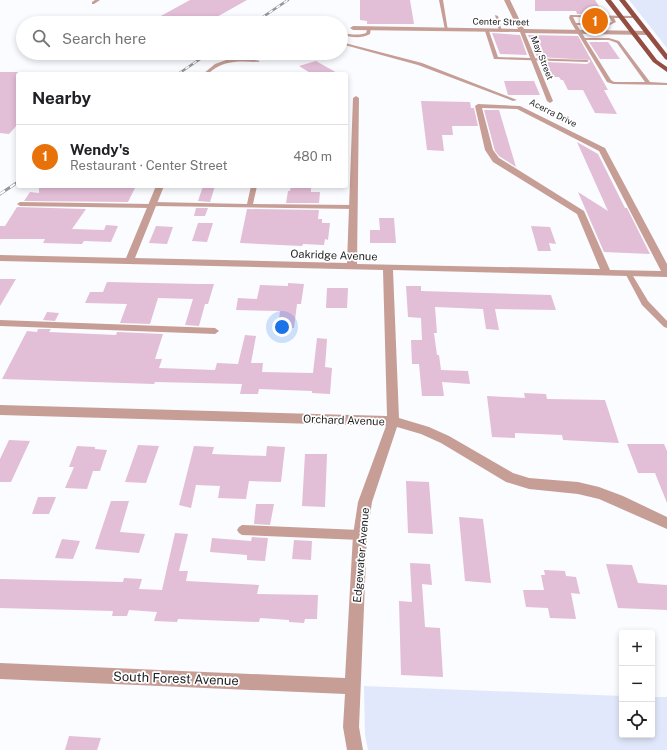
<!DOCTYPE html>
<meta charset="utf-8">
<style>
body{margin:0;font-family:"Public Sans",sans-serif;background:#f6f6f6;color:#202124}
.controls{position:absolute;right:12px;bottom:12px;display:grid;overflow:hidden;border-radius:4px;box-shadow:0 2px 6px #0003}
.controls button{width:36px;height:36px;display:grid;place-items:center;padding:0;border:0;border-bottom:1px solid #e0e0e0;background:#fff;color:#202124;font:20px sans-serif}
.you{position:absolute;left:282px;top:327px;width:14px;height:14px;margin:-10px;border:3px solid #fff;border-radius:50%;background:#1a73e8;box-shadow:0 0 0 6px #1a73e833}
.badge{display:grid;place-items:center;width:26px;height:26px;border-radius:50%;background:#db2777;color:#fff;font-size:13px;font-weight:700}
.pin{position:absolute;translate:-50% -50%;border:2px solid #fff;box-shadow:0 1px 4px #0006}
.list{margin:0;padding:0;list-style:none}
h2{display:flex;justify-content:space-between;align-items:center;height:52px;margin:0;padding:0 16px;font-size:17px}
h2 small{font-size:13px;font-weight:400;color:#757577}
.list li{display:grid;grid-template-columns:26px 1fr auto;gap:12px;align-items:center;box-sizing:border-box;height:64px;padding:0 16px;border-top:1px solid #e0e0e0}
.list b{display:block;font-size:15px;white-space:nowrap}
.list p{margin:0;font-size:13px;white-space:nowrap;color:#757577}
.list em{font-size:13px;font-style:normal;color:#757577}
.icon{flex:none;width:22px;height:22px;fill:none;stroke:currentColor;stroke-width:2;stroke-linecap:round;stroke-linejoin:round}
.map{position:relative;flex:none;width:667px;height:750px;overflow:hidden}
.search{position:absolute;background:#fff;box-shadow:0 2px 6px #0003;left:16px;top:16px;width:332px;height:44px;display:flex;align-items:center;gap:10px;box-sizing:border-box;padding:0 14px;border-radius:22px;color:#757577;font-size:15px}
.panel{position:absolute;background:#fff;box-shadow:0 2px 6px #0003;left:16px;top:72px;width:332px;height:116px;border-radius:4px}
.map>svg:first-child{display:block}
.green{fill:#e2e8fb}
.building{fill:#e3bed7}
.lines{fill:none;stroke-linecap:round;stroke-linejoin:round}
.service{fill:#c79e95;fill-rule:evenodd}
.minor{fill:#c79e95;fill-rule:evenodd}
.primary{fill:#944e41;fill-rule:evenodd}
.rail-far1-casing{stroke:#949698;stroke-width:2.5}
.rail-casing{stroke:#949698;stroke-width:3}
.rail-far1{stroke:#fff;stroke-width:1.5;stroke-dasharray:4.5;stroke-linecap:butt}
.rail{stroke:#fff;stroke-width:2;stroke-dasharray:6;stroke-linecap:butt}
.labels{text-anchor:middle;stroke-width:3.5;stroke-linejoin:round;paint-order:stroke}
.far-street-label{font-size:9px;fill:#1f2022;stroke:#fff}
.street-label{font-size:11px;fill:#1f2022;stroke:#fff}
.near-street-label{font-size:13px;fill:#1f2022;stroke:#fff}
</style>
<div class="map">
<svg width="667" height="750" viewBox="0 0 667 750">
<rect width="100%" height="100%" fill="#fafcff"/>
<path class="green" d="M629,0H667V48Z
M364,686L622,696V735H652V697H667V750H368L365,735Z"/>
<path class="building" d="M190,0H247L206,23H148Z
M360,0H410L414,24H367V21L360,20Z
M535,0H595L604,14H577L576,11H535Z
M492,33L520,35L527,55L500,54Z
M528,35L578,36L608,90H604L617,114L595,113L583,90H568L563,80H561L559,77H553L546,62L587,64L590,62V60L538,57L536,55Z
M589,42H608L620,59H600Z
M316,61L339,74H312L299,66Z
M0,72H18V124L9,134L0,133Z
M504,81H534L540,95H508Z
M421,101L470,102L471,108H474L478,126H452L453,135H442L444,151L427,150Z
M484,110H499L516,167L499,156L495,151Z
M577,142L598,154L625,208H627L650,254L604,252L578,192L608,211Z
M39,186H136L128,202L24,201L30,192L39,193Z
M203,186H215L210,202L198,201Z
M291,186H311V192H320L319,203H286L288,191H290Z
M17,207L86,209L72,229L104,230L106,225L118,226L111,242L84,241L82,244L43,243L45,239H0V226H5Z
M196,208H208L205,216H194Z
M247,209L319,210L318,219H322V223H330L328,240L325,239L324,245L303,244L302,246L240,243Z
M379,218H394L396,243H370V230H380Z
M198,223H213L207,242L192,241Z
M156,226L173,227L167,244L149,243Z
M531,226L550,227L556,244L549,243L551,251H538Z
M0,279H16L0,306Z
M107,282L198,284H214L208,304H205L199,326L185,325L193,299L158,298L150,324L120,323L127,304L85,303L90,292H103Z
M288,283L304,284L301,304H297L294,328H278L280,311L236,310L238,298L257,299L260,285L288,286Z
M406,286H421V291L551,295L556,310L495,309L499,330L486,329L483,309L435,307L437,333H434L437,355H439L441,370L468,371L470,384L442,382L444,396H422L419,364H412L411,340H422L421,318L408,317Z
M327,288H348L347,308H326Z
M47,312L59,313L55,321L43,320Z
M38,329H51L49,332L116,335L117,332L163,334L155,359H162L159,368L215,370L217,363L238,364L245,335L256,336L251,363H263L262,372L313,373L317,338L327,339L325,367L332,368L330,394L312,393V391L259,389L258,394H240L242,384L155,382L154,384L2,379L27,331L37,332Z
M524,393L546,394L547,399L605,400L619,443L563,440L562,435L515,433V438L492,437L487,396L525,398Z
M9,440L30,441L11,482H0V459Z
M627,444H664L667,451V503L655,473H638Z
M138,445L159,446L146,483L125,482Z
M77,446L95,447V449L107,450L100,471H93L87,489L65,488L74,467H69Z
M194,446L214,447L212,454L266,456L267,446L285,447L281,482L249,481L246,499L218,498L220,486L196,485L191,508L179,505Z
M305,454H327L325,507L302,506Z
M406,481L429,482L433,534L408,533Z
M38,497H56L49,514H32Z
M111,501H129L120,532L145,534L139,553L95,549Z
M256,504H274L270,525L254,524Z
M459,517L483,519L491,583L465,581Z
M175,533L188,534L179,571H188L186,581L259,585L257,594L318,595L317,619H305L304,623L289,622V620L260,618L259,622L178,619L177,622L154,621L157,612L129,610L127,616H112L113,611L0,608V579L123,582L124,578L142,579L139,589L162,590Z
M252,537L268,538L265,561L247,560V555L210,552L212,538L251,541Z
M62,539L80,541L73,559L55,558Z
M294,540L312,541L311,560L292,559Z
M410,563L430,564L432,585L422,584L425,627L440,628L443,677L401,675L399,601L412,602Z
M606,564L632,565L638,583L667,585V610L618,608Z
M544,570L565,571L566,576L576,577L580,594L571,593L576,619L550,618L548,608L526,607L523,590H544L541,575H545Z
M69,736L101,738L97,750H65Z"/>
<g class="lines">
<path class="service" d="M95,0H100L94,4H92V2Z
M439,0H443L448,31L445,30Z
M495,15L498,16L502,32L499,31Z
M570,15L636,16L635,18H614L616,22L610,25H577L585,38H609L619,41L650,82L667,83V85L613,84L607,82L572,24L569,18ZM573,17L610,18L612,22L609,23H576ZM586,40H609L617,43L645,82H614L611,80Z
M368,27L371,28L370,34C361,39 351,37 341,35V33C350,34 358,36 366,33Z
M487,30L489,31L498,57L587,60L589,61L587,62L494,59L485,31Z
M341,42L422,63L517,100L513,101L418,65L341,44Z
M229,59H251L260,61L258,62C239,61 222,60 208,74H203L215,64Z
M251,186H257L253,204L354,205L357,207L354,209L154,206L151,208L20,206L17,204L20,202L150,204L153,202L247,204Z
M626,271H630L648,301L667,321V328L664,327L642,305L625,273Z
M0,320L215,328L219,331L215,334L0,326Z
M242,525L360,530L363,532L365,535L363,538L360,540L242,535L239,533L237,530L239,527Z"/>
<path class="minor" d="M504,0H510L524,29L648,31L651,33L648,35L525,33L553,101L550,103L547,101L520,32L353,30L350,28L353,26L518,29Z
M356,96L359,98L357,264L600,269L577,214L493,162L485,150L475,106L478,104L520,106L605,148L667,264V277L393,270L399,418L429,427L449,436L513,473L529,478L578,482L599,487L623,496L667,517V529L599,499L578,494L529,489L506,482L441,443L421,434L397,427L372,502L367,535L359,727L363,750H347L343,727L345,694L0,679V663L345,678L353,535L358,502L386,426L0,415V405L387,416L383,270L0,261V255L126,258L156,186H164L135,258L347,263L353,98ZM482,108L517,109L599,151L661,271L610,270L584,211L499,158L493,150Z"/>
<path class="primary" d="M605,0H611L657,60L667,67V72L653,62Z
M619,0H625L667,54V60L665,59Z"/>
<g class="rail-far1-casing">
<path id="rail-far1" d="M254,23L288,0
M178,74L209,53"/>
</g>
<g class="rail-casing">
<path id="rail" d="M0,194L18,182"/>
</g>
<use href="#rail-far1" class="rail-far1"/>
<use href="#rail" class="rail"/>
</g>
<g class="labels">
<g class="far-street-label">
<text transform="translate(501 22) rotate(1)" y="3">Center Street</text>
<text transform="translate(542 58) rotate(68)" y="3">May Street</text>
<text transform="translate(553 113) rotate(27)" y="3">Acerra Drive</text>
</g>
<g class="street-label">
<text transform="translate(334 255) rotate(2)" y="4">Oakridge Avenue</text>
<text transform="translate(344 420) rotate(2)" y="4">Orchard Avenue</text>
<text transform="translate(361 555) rotate(-85)" y="4">Edgewater Avenue</text>
</g>
<g class="near-street-label">
<text transform="translate(176 678) rotate(2)" y="5">South Forest Avenue</text>
</g>
</g>
</svg>
<div class="controls">
<button>+</button>
<button>−</button>
<button><svg class="icon" aria-label="locate" viewBox="0 0 24 24"><circle cx="12" cy="12" r="6"/><path d="M12 2v4M12 18v4M2 12h4M18 12h4"/></svg></button>
</div>
<div class="you"></div>
<div class="pin badge" style="left:595px;top:21px;background:#e8710a">1</div>
<div class="search"><svg class="icon" aria-label="search" viewBox="0 0 24 24"><circle cx="10" cy="10" r="6"/><path d="M15 15l6 6"/></svg>Search here</div>
<section class="panel">
<h2>Nearby<small></small></h2>
<ul class="list">
<li><span class="badge" style="background:#e8710a">1</span><div><b>Wendy's</b><p>Restaurant · Center Street</p></div><em>480 m</em></li>
</ul>
</section>
</div>
